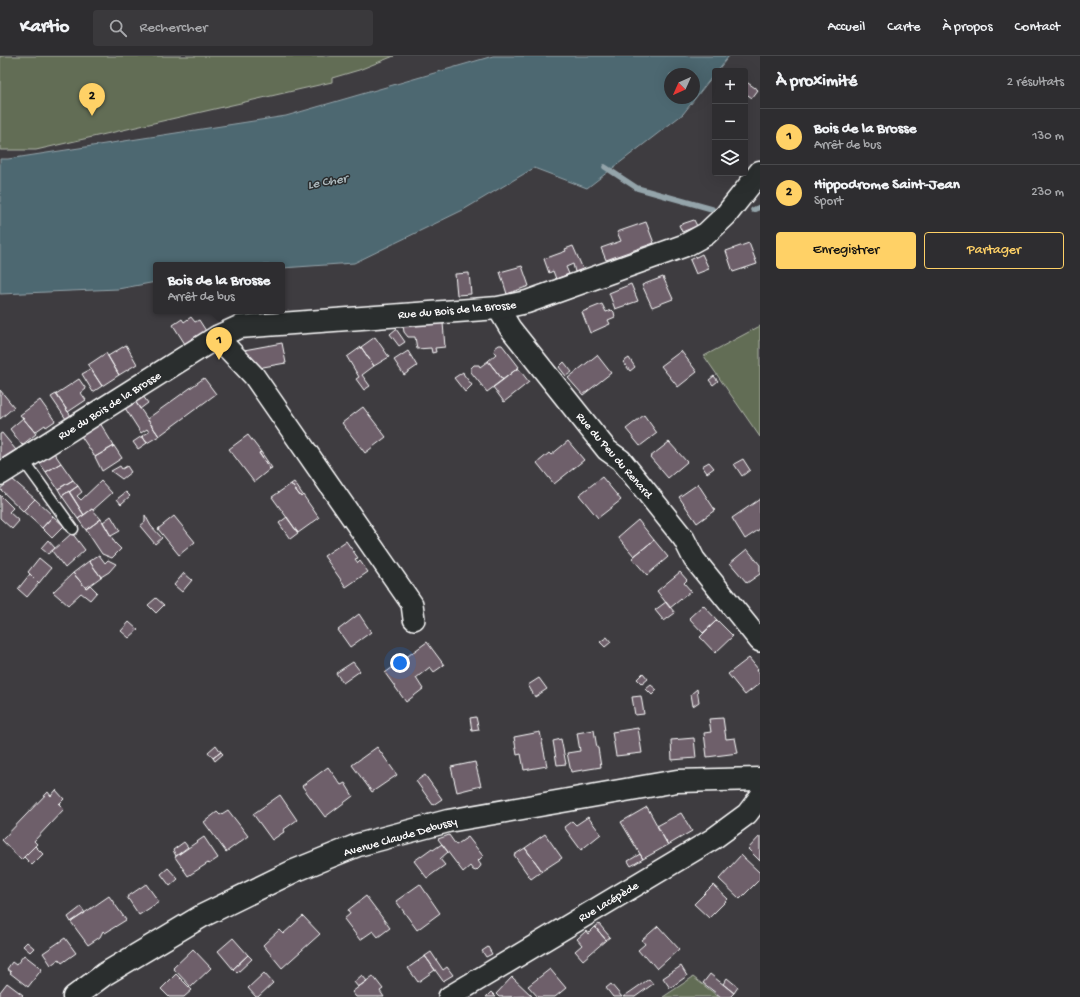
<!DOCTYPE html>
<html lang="fr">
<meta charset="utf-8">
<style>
body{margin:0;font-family:"Gochi Hand",sans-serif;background:#3a393c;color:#f1f3f6}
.controls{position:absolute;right:12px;top:12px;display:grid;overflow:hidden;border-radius:4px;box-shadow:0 4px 16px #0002}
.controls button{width:36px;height:36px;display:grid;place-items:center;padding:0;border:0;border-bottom:1px solid #49494c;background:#2e2d30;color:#f1f3f6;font:20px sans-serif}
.compass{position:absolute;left:664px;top:12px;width:36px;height:36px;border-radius:50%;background:#2e2d30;box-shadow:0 4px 16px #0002;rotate:225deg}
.you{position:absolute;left:400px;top:607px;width:14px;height:14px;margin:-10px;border:3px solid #fff;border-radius:50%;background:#1a73e8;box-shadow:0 0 0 6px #1a73e833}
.badge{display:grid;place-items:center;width:26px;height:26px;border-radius:50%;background:#ffd166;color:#111;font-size:13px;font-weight:700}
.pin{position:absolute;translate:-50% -33px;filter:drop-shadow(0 1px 2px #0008)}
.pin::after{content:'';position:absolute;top:21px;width:14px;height:12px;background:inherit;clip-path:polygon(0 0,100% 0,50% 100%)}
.popup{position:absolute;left:153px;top:206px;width:132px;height:52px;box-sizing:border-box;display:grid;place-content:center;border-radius:4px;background:#2e2d30;filter:drop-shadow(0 1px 3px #0005);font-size:13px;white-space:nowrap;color:#a7a8ab}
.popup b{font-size:15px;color:#f1f3f6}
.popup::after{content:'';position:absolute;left:50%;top:100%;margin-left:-8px;border:8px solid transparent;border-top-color:#2e2d30}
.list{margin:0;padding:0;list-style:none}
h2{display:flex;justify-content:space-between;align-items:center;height:52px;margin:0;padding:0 16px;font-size:17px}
h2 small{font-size:13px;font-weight:400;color:#a7a8ab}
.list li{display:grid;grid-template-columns:26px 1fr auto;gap:12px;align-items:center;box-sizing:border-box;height:56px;padding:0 16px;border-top:1px solid #49494c}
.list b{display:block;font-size:15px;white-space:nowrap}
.list p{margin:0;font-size:13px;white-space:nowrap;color:#a7a8ab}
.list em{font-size:13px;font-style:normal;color:#a7a8ab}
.actions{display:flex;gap:8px;padding:12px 16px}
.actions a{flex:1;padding:9px 0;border:1px solid #ffd166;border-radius:4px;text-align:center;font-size:14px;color:#ffd166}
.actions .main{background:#ffd166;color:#111}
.icon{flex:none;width:22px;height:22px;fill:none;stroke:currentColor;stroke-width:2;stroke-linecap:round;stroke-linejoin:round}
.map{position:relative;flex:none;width:760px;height:941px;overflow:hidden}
header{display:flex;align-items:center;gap:24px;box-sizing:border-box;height:56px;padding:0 20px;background:#2e2d30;border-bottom:1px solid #49494c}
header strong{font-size:19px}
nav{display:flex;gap:22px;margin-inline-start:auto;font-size:14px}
.search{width:280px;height:36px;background:#3a393c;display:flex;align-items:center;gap:10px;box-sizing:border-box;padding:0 14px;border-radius:4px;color:#a7a8ab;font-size:15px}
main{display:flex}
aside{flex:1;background:#2e2d30}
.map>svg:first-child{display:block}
.green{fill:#626d54;stroke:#b0b6aa}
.water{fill:#4d6771;stroke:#94a4aa;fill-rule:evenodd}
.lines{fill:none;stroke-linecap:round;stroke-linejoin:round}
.stream{stroke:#94a4aa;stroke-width:5.5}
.building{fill:#6e5f6b;stroke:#fff}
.lane-casing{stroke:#fff;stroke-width:13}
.street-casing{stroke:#fff;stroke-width:24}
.secondary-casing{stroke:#fff;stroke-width:25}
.lane{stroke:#2a2d2e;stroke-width:10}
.street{stroke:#2a2d2e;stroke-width:21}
.secondary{stroke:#2a2d2e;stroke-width:22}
.labels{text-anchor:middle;stroke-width:3;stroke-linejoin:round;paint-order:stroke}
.street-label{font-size:12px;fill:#fff;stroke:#2a2d2e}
.water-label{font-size:13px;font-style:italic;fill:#afbbbf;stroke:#2a2d2e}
</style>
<header>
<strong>Kartio</strong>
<div class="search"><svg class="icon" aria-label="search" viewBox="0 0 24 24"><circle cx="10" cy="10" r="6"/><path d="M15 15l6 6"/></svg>Rechercher</div>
<nav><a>Accueil</a><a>Carte</a><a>À propos</a><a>Contact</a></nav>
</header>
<main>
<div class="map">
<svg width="760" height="941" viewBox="0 0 760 941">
<rect width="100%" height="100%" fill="#3e3c40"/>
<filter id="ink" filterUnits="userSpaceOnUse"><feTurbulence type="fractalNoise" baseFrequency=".025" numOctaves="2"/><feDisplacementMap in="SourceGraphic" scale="8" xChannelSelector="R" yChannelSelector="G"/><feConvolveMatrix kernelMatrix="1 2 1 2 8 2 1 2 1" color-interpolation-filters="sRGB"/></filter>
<g filter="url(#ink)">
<path class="green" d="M0,0H394L359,14L332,22V26L36,94H0Z
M760,270V381L704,300Z
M693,921L719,941H663Z"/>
<path class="water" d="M493,0H729L717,15H715V17L683,58L587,132L534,112L463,154L354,207L282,212V209H156V226L118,233L0,238V103H8L286,60ZM670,18H694V42H670Z"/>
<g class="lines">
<path class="stream" d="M605,111L637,132L712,153
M753,154L760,151"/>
</g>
<path class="building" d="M745,25L758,34L752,42L745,37Z
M694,164L697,170L682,176L679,169Z
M646,166L654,187L606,204L601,192L621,185L617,176Z
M749,187L757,208L733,216L726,195Z
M573,190L583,213L575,216L573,208L566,211L569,218L556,223L553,215L549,217L544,203L566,195L565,193Z
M702,198L709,213L696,218L690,204Z
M522,210L529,230L507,238L500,216Z
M469,217L471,238L457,239L455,218Z
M663,221L673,243L652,251L642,229Z
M631,228L638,245L615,253L609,237Z
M602,248L606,256L612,254L614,256L615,261L608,264L610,268L590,277L582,256Z
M191,261L195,266L199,264L206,275L185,288L173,269L182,263L184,266Z
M443,267L445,291L435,292L436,296L432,297L431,292L417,293L415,281H408L404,276L403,270Z
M396,273L405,286L399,290L390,278Z
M375,281L389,301L374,310L361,291Z
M282,287L286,307L263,311L260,314L244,294Z
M126,289L137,308L119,319L108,300Z
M499,289H502L519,311L503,324L488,305L496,298L494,296L495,292Z
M361,291L374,310L362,319L370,330L364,334L356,323L359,321L347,301Z
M408,295L417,310L404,319L394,304Z
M681,295L697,316L678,331L661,310Z
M106,297L119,319L102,330L88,309Z
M597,299L611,317L583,339L568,322Z
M629,302L635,311L630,315L623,306Z
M488,305L503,324L487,336L471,316V312L474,309H479L480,311Z
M564,306L572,316L566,320L559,311Z
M518,312L529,326L504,346L493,331Z
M91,313L102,330L93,336L82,318Z
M463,316L464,319L472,329L465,336L454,322Z
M714,320L718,325L713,329L709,324Z
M204,322L216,338L159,380L147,363Z
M79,323L86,333L81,337L86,344L68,356L56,338Z
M0,334L14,351L0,363Z
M56,338L71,360L66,363L51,341Z
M143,340L148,347L140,353L135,345Z
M40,344L55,365L46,371L45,369L35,376L20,359Z
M135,345L159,380L147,387L142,380L149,376L147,373L141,377L125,352Z
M363,351L386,381L365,397L342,367Z
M644,359L657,377L640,390L626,373Z
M23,362L36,378L22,389L10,373Z
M100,367L114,390L95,401L81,380Z
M2,377L16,394L0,404V378Z
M248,379L261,396L259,397L270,413L254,426L229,393Z
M142,380L147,387L138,393L133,386Z
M568,385L584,404L554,428L537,407L549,397L551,399Z
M669,386L687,406L668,422L650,401Z
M114,390L122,402L102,415L95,401Z
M261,396L272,412L270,413L259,397Z
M54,397L61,407L46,416L39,406Z
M743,403L750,414L742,420L734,408Z
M709,406L714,412L707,417L702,410Z
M61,407L73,424L58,433L46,416Z
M120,410L122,413L127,410L131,416L122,423L111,415Z
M602,421L621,444L598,462L579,439Z
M12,423L35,443L23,455L0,433Z
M73,424L78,430L69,436V435L62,440L58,433Z
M101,425L112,437L93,454L92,453L84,459L69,436L78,430L82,436L77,440L81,444Z
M294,426L303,439L301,441L291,428Z
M291,428L301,441L303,439L319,462L298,477L272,441Z
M698,428L715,454L697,467L679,441Z
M69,435L84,459L78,463L62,440Z
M126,436L130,440L121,448L117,443Z
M0,439L13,452L9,456L19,465L12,473L0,462Z
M35,443L53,460L42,472L23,455Z
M760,443V473L745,483L732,462Z
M92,453L101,463L86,474L78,463Z
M145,459L151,470L162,482L155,488L140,470L145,466Z
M53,460L64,470L52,482L42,472Z
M111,460L120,475L111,480L103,466Z
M174,460L195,486L179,499L158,473Z
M287,461L298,477L290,483L279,467Z
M101,463L115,487L121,493L112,502L102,498L86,474Z
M638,464L654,484L634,500L618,481Z
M72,477L85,494L65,512L52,495Z
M48,484L55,492L48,498L41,492Z
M654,484L668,501L647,519L632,502Z
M346,485L358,502L355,503L358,507L360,505L368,516L346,531L324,500Z
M747,493L760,509V518L747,527L730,507Z
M99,499L105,507L108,504L116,508L109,516L101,521L89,505Z
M39,502L51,512L39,527L28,516Z
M89,505L101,521L86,532L73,517Z
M680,516L687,524L684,527L691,535L670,552L657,535Z
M73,517L86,532L90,529L97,536L90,544L81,537L68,549L53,536Z
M184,517L192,524L182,536L174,529Z
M30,518L39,527L27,541L18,533Z
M156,542L164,549L156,557L148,549Z
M666,546L675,557L664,565L655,554Z
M703,549L717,564L703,577L689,562Z
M359,558L371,576L350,591L338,574Z
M717,564L733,580L715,597L700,581Z
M129,566L138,574L129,582L121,575Z
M607,581L611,586L605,591L600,586Z
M427,586L444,609L434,616L430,611L416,622L423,633L406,646L385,617L401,605L403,607L407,604L405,602Z
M749,602L758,613L757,614L760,619V627L745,639L728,618Z
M353,606L360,615L343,627L336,617Z
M643,617L648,623L642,628L637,623Z
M539,622L547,633L535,641L528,629Z
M651,629L657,634L652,639L646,633Z
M697,633L699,646L693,650L691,638Z
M641,640L644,658L635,659L632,641Z
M476,661L479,674L472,675L470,662Z
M723,662L726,683L735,682L738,697L707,701L704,677L711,676L709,663Z
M638,672L642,697L616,700L612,676Z
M594,674L597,692H598L601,711L571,716L567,697L580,695L577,677Z
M540,676L547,710L524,714L521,698L517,699L514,681Z
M694,682L696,702L672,704L671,684Z
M561,683L566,708L557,709L553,685Z
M216,689L221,696L213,702L208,696Z
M377,691L397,719L372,736L352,709Z
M221,696L223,698L215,705L213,702Z
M475,706L481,730L457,736L451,711Z
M328,711L341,729L345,727L353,740L325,761L302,730Z
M425,719L442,743L433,749L416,725Z
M56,734L64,743L59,748L64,753L34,785L37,788L21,804L2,784L48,736L51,740Z
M280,739L297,764L283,774L284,776L272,784L253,758Z
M647,751L668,789L643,803L621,766Z
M228,754L248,780L226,796L204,766L217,756L220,759Z
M681,757L692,775L668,789L657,770Z
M588,761L601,778L581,794L564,771L572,765L576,769Z
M545,778L562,802L542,815L525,792Z
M449,779L456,789L468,781L483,800L478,805L481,809L480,811L476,815L473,814L470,810L463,816L438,783Z
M760,780V805L748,793Z
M204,781L218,802L209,808L208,807L188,820L175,801Z
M184,786L188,791L176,800L173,794Z
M442,788L448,796L440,803L445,809L427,822L414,805L432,792L433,794Z
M35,790L43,798L32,809L24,801Z
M525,792L542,815L531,823L514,799Z
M640,798L643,803L631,810L628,805Z
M741,799L760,817V823L740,843L719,823Z
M168,812L178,823L170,830L161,818Z
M146,828L159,846L139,859L127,841Z
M420,828L440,857L417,874L396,845Z
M713,829L728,843L709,862L694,848Z
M109,840L126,864L105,877L103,875L100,881L88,889L71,866Z
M366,840L390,872L378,881L373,875L360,884L344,863L350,858L348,854Z
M81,851L85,857L71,866L68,861Z
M303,860L320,878L282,912L263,889L279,874L283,878Z
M599,868L610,881L606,884L595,871Z
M658,870L679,893L657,913L645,899L643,900L638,894L645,888L642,884Z
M595,871L606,884L583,904L575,895L582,889L577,883L586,875L588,878Z
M65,882L76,897L62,907L59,903L51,909L43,897Z
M233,882L248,899L233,913L218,895Z
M27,886L34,892L30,896L23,890Z
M488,891L492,898L486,901L482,895Z
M193,893L211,912L191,931L173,912Z
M431,896L443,914L447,911L453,919L443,925L425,900Z
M24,899L42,913L28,931L10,917L11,916L7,913L12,906L16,909Z
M248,899L252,903L237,917L233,913Z
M425,900L435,914L418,926L408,912Z
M681,910L687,920L670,932L663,922Z
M550,913L566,932L555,941H538L528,930Z
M264,917L273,927L258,941H256L248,932Z
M176,918L192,934L184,941H169L161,933Z
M710,918L734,937L730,941H721L703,927Z
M362,919L367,925L358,931L354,926Z
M373,920L383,933L380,935L384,941H356L352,936Z
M512,921L532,940L499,941L496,938Z
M727,922L738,931L734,937L723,928Z
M649,923L653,928L635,941H623Z
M7,927L23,939L21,941H0V936Z
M611,928L622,941H613L606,932Z
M491,936L496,941H486Z"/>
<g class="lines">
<g class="lane-casing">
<path id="lane" d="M23,404L73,473"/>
</g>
<g class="street-casing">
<path id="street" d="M498,252L510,272L607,394L621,404L684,483L694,503L760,585
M217,281L254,320L412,548L414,563
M449,941L713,783L747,758L760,741"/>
</g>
<g class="secondary-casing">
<path id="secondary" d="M0,418L217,281L239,271L498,252L527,246L686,189L706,178L726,159L760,116
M74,941L105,918L202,860L294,815L358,789L448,765L677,725L760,723"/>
</g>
<use href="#lane" class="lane"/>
<use href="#street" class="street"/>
<use href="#secondary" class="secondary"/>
</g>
</g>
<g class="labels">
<g class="street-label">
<text transform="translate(457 253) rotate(-5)" y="4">Rue du Bois de la Brosse</text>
<text transform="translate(109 349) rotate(-32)" y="4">Rue du Bois de la Brosse</text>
<text transform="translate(615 399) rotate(49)" y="4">Rue du Peu du Renard</text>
<text transform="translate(400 780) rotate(-16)" y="4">Avenue Claude Debussy</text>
<text transform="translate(608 845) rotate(-31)" y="4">Rue Lacépède</text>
</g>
<g class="water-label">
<text transform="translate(327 124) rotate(-10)" y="5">Le Cher</text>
</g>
</g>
</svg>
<div class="controls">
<button>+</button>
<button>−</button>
<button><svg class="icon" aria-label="layers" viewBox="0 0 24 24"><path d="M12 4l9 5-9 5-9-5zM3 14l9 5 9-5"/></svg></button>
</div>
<svg class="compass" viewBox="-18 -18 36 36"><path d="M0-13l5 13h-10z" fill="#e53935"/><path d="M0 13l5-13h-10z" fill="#a7a8ab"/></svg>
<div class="you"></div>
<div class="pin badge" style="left:219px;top:304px">1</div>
<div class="popup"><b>Bois de la Brosse</b>Arrêt de bus</div>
<div class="pin badge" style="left:92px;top:60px">2</div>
</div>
<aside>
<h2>À proximité<small>2 résultats</small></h2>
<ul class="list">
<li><span class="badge">1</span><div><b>Bois de la Brosse</b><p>Arrêt de bus</p></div><em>130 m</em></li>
<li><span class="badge">2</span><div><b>Hippodrome Saint-Jean</b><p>Sport</p></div><em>230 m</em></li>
</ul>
<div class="actions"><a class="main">Enregistrer</a><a>Partager</a></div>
</aside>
</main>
